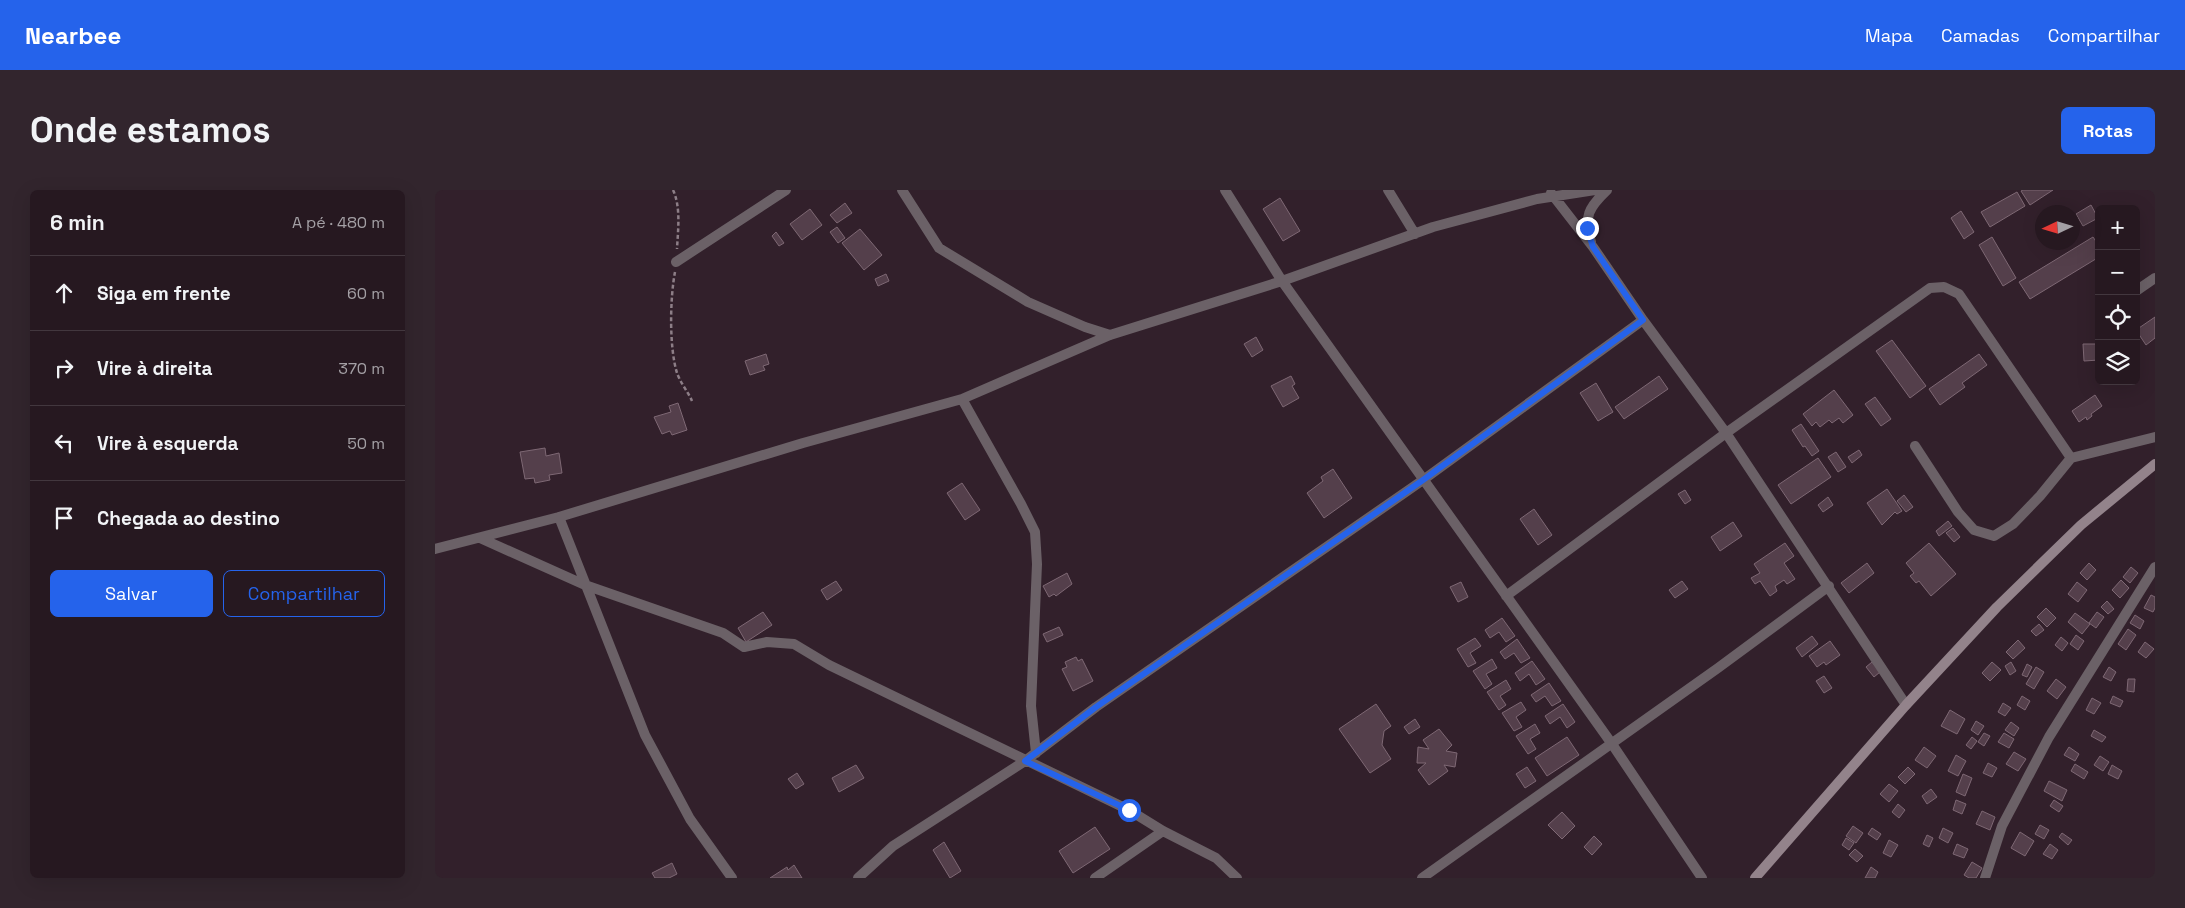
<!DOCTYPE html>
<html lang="pt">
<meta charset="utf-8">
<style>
body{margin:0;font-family:"Space Grotesk",sans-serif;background:#32252d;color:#f1f3f6}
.controls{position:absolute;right:15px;top:15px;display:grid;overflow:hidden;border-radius:8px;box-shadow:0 5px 20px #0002}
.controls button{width:45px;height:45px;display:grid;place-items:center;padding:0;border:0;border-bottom:1px solid #42373e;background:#261820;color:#f1f3f6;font:25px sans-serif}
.compass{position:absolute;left:1600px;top:15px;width:45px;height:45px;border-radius:50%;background:#261820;box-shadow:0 5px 20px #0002;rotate:266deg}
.stop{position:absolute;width:15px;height:15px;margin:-11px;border:4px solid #2563eb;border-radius:50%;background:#fff}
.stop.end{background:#2563eb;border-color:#fff;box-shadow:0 1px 5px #0008}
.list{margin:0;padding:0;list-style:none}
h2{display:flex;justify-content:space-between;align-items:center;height:65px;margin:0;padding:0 20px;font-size:21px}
h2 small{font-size:16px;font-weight:400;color:#a4a0a5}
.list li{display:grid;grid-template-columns:32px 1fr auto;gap:15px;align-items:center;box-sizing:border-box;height:75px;padding:0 20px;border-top:1px solid #42373e}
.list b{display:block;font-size:19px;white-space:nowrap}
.list em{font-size:16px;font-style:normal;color:#a4a0a5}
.actions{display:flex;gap:10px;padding:15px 20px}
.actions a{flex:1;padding:11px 0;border:1px solid #2563eb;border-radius:8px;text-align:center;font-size:18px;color:#2563eb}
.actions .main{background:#2563eb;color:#fff}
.icon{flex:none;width:28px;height:28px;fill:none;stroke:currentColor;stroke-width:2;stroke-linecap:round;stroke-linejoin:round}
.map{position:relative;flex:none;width:1720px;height:688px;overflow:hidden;border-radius:8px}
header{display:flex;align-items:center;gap:30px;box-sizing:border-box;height:70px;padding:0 25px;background:#2563eb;color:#fff}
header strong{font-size:24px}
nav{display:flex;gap:28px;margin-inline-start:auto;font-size:18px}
.intro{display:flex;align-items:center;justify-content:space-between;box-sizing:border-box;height:120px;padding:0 30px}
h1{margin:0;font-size:35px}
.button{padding:12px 22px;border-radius:8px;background:#2563eb;color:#fff;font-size:18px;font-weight:700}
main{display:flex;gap:30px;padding:0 30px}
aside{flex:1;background:#261820;border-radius:8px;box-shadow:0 5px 20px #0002}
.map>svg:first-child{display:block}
.building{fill:#543f4b;stroke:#7e6874}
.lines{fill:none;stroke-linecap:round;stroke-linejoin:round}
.path{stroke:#8d7e87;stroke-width:2.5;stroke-dasharray:4 2.5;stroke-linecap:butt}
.street{stroke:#6b6167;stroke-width:10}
.secondary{stroke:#93838b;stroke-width:10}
.route{stroke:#2563eb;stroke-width:6}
</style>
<header>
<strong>Nearbee</strong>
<nav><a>Mapa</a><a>Camadas</a><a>Compartilhar</a></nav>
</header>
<div class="intro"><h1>Onde estamos</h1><a class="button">Rotas</a></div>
<main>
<aside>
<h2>6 min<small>A pé · 480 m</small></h2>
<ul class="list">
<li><svg class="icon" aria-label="ahead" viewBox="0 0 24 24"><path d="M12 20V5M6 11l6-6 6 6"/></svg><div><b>Siga em frente</b></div><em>60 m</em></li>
<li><svg class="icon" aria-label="right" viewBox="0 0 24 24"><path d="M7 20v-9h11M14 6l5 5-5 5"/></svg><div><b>Vire à direita</b></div><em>370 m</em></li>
<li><svg class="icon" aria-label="left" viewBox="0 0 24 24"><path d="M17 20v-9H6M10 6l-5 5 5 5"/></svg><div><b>Vire à esquerda</b></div><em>50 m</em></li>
<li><svg class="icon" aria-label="arrive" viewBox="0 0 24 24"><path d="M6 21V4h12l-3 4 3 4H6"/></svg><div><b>Chegada ao destino</b></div></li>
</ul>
<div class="actions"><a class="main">Salvar</a><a>Compartilhar</a></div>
</aside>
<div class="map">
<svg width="1720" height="688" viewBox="0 0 1720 688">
<rect width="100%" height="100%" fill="#32202b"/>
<path class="building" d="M1588,0H1618L1595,15L1586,1Z
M1582,2L1590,16L1555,37L1546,22Z
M845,8L865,41L848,51L828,19Z
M410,13L417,23L402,33L395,25Z
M1656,15L1663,28L1648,36L1641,24Z
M375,19L387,35L367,50L355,34Z
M1526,21L1539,42L1529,49L1516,28Z
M402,37L410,48L403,53L395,42Z
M425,39L447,65L429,80L407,53Z
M341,42L349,53L344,56L337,46Z
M1557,47L1581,88L1568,96L1544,55Z
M1658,47L1664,56V67L1595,109L1584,92Z
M451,84L454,91L443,96L440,89Z
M1720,127V148L1711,155L1701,140Z
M821,147L828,160L817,167L809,154Z
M1457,150L1491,196L1475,208L1441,161Z
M1648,154H1664V170L1649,171Z
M331,164L334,174L328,176L330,180L315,185L310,171Z
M1544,164L1552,175L1527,193L1530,197L1505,215L1494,199Z
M856,186L860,194L857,196L864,208L848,217L836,196Z
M1224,186L1233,199L1189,229L1180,217Z
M1161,193L1178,222L1163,231L1145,203Z
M1399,200L1418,225L1408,233L1404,228L1397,233L1394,230L1385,237L1381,232L1377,236L1368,224Z
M1660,205L1667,216L1656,224L1657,226L1652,230L1651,227L1644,232L1637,221Z
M1440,207L1456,229L1446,236L1430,214Z
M243,213L252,240L237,245L235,241L227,244L219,227L236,222L234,216Z
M1366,234L1384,261L1377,266L1370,256L1368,257L1357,240Z
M110,258L111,266L124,263L127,283L114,285L115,290L100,293L99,288L90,289L85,262Z
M1424,260L1427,265L1417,273L1413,267Z
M1401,262L1411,277L1403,282L1393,267Z
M1383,268L1396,287L1356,314L1343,295Z
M898,279L917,308L889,328L872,303L888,291L886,287Z
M527,293L545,320L530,330L512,303Z
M1452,299L1467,321L1462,324L1460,322L1447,335L1432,313Z
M1250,300L1256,310L1250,314L1243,304Z
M1469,305L1478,317L1471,322L1462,311Z
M1393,307L1398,315L1388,322L1383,315Z
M1099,319L1117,345L1103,355L1085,329Z
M1513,331L1517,336L1504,346L1501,341Z
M1298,332L1307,346L1285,361L1276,347Z
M1518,338L1525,347L1519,352L1511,343Z
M1350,353L1359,366L1349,373L1360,389L1352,394L1349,390L1340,396L1342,401L1335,406L1325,391L1320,394L1316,388L1325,383L1319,374Z
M1494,353L1521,384L1496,406L1484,391L1481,393L1475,386L1479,383L1471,373Z
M1432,373L1439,383L1414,403L1406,393Z
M1654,373L1661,380L1652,390L1645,383Z
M1696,377L1703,383L1695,393L1688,387Z
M632,383L637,394L621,406L619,404L614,407L608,396Z
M1686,390L1694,398L1685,408L1677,400Z
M401,391L407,400L392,410L386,400Z
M1247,391L1253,399L1240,408L1234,400Z
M1026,392L1033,407L1023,412L1015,397Z
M1642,392L1652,400L1643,412L1633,404Z
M1716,405L1720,407V418L1718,422L1709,418Z
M1672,411L1679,419L1673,424L1666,417Z
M1611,418L1621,428L1612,437L1602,427Z
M328,422L337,435L311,452L303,438Z
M1662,422L1669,427L1661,438L1654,433Z
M1640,423L1655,434L1647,444L1633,432Z
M1700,425L1709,431L1705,439L1695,433Z
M1067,428L1080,446L1071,452L1064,442L1055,448L1050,440Z
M1604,434L1609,440L1601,446L1596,441Z
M624,437L628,445L612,452L608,444Z
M1693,439L1701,445L1691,460L1683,454Z
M1641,445L1649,451L1643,460L1635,454Z
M1377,446L1383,454L1367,467L1361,458Z
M1626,447L1633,453L1627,461L1620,455Z
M1040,448L1046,456L1035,463L1041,473L1033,477L1022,459Z
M1082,449L1095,468L1086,473L1079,463L1070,469L1065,462Z
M1583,450L1590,458L1578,469L1571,462Z
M1395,451L1405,465L1391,475L1389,472L1382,477L1374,466Z
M1710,452L1719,459L1711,468L1703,462Z
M641,467L643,471L647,469L658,491L638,501L627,479L632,477L630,472Z
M1057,469L1062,478L1051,484L1057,494L1050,499L1038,481Z
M1097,471L1110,489L1101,495L1094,484L1085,491L1080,483Z
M1437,472L1445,482L1439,487L1431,477Z
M1557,472L1566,480L1555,491L1547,483Z
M1576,472L1581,481L1575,485L1570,476Z
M1592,474L1597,477L1592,487L1587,485Z
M1601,477L1609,482L1599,499L1591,494Z
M1674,477L1681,482L1676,491L1668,487Z
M1389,486L1397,498L1389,503L1381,491Z
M1621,489L1631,497L1622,509L1612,501Z
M1693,489H1700L1699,502L1692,501Z
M1071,490L1076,499L1065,506L1071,515L1064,520L1052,502Z
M1114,493L1126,511L1117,516L1110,506L1101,512L1096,505Z
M1587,506L1595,511L1590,520L1582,515Z
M1678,506L1688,511L1685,517L1675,513Z
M1657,508L1666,513L1659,524L1651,520Z
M1086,512L1091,520L1081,527L1087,537L1079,541L1067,523Z
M1568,513L1576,518L1570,526L1563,522Z
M941,514L956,536L949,541L947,555L956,569L935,583L904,539Z
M1128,514L1140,532L1132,538L1125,527L1115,534L1110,526Z
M1515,520L1530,529L1522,544L1506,536Z
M980,529L985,537L974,544L969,537Z
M1541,531L1549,536L1543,545L1536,540Z
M1576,532L1584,538L1579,546L1570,540Z
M1100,534L1105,543L1095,549L1101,559L1093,564L1081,546Z
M1004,539L1017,555L1011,561L1022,563L1020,577L1009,575L1013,581L994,595L983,580L991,573H982L983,557L994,559L988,550Z
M1659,540L1671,547L1667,552L1656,546Z
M1549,543L1555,546L1549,556L1543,552Z
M1569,543L1579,549L1574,558L1563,552Z
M1132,547L1144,565L1112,586L1100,568Z
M1537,547L1542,551L1536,559L1531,555Z
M1489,557L1501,566L1492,578L1480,570Z
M1634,557L1644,564L1640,571L1629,565Z
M1579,562L1591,569L1583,581L1571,574Z
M1521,565L1531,571L1523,586L1513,581Z
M1665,566L1674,572L1668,581L1659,575Z
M1553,573L1562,578L1557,587L1548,583Z
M1640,574L1653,582L1649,589L1636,581Z
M421,575L429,588L404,602L397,588Z
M1677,575L1687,581L1683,589L1673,584Z
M1092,577L1101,591L1090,598L1081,584Z
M1473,577L1480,584L1470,594L1463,587Z
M362,583L369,594L361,599L353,589Z
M1528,584L1537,588L1530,606L1521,602Z
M1614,591L1632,600L1627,611L1609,601Z
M1454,594L1463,601L1454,612L1445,604Z
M1496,599L1502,607L1492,614L1487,606Z
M1521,610L1531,614L1527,624L1518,620Z
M1619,610L1628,616L1624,622L1615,616Z
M1463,614L1470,620L1464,628L1457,622Z
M1547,621L1560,627L1555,640L1541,634Z
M1127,622L1140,636L1127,649L1113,635Z
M1605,635L1614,640L1609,649L1600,644Z
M1418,636L1428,643L1421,653L1411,646Z
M660,637L675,659L638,683L624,661Z
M1437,638L1446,644L1442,650L1433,644Z
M1508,638L1518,643L1513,653L1504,648Z
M1585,642L1599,651L1590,666L1576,658Z
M1627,643L1637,650L1633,655L1624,647Z
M1492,645L1498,648L1494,657L1488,654Z
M1159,646L1167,654L1157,665L1149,657Z
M1411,648L1419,653L1414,660L1407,655Z
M1454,650L1463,655L1456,667L1448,663Z
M509,652L526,681L515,688L498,660Z
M1522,654L1533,659L1529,668L1518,664Z
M1615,654L1623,660L1617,669L1608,664Z
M1420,659L1428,666L1422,672L1414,665Z
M1537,672L1547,678L1541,688H1534L1529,685Z
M237,673L242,684L234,688H220L217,683Z
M359,675L367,688H335L352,677L353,680Z
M1436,677L1443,682L1440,688H1430Z"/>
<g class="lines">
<path class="path" d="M238,0C246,17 243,40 242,59
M240,82C235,108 234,157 242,183C245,192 253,202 257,211"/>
<path class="street" d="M467,0L504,58L593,112L650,137L675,145
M790,0L847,91L1177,554L1267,688
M953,0L980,44
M1116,3L1158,57L1208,130L1291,243L1471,515
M1156,52C1149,26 1153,18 1172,0
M241,72L351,0
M1701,101L1720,88
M527,209L586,314L600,342L602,374L596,516L601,563
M1480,256L1523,322L1539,340L1559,346L1578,334L1605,306L1636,268L1720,247
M124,327L210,545L255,629L297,688
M45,348L150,395L288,443L309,457L332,452L359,454L394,475L694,620L728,641L781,668L802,688
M0,359L124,327L368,253L527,209L675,145L847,91L998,37L1102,9L1160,0
M1071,406L1291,243L1495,98L1509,97L1524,104L1636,268
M423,688L458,656L590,571L661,517L988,290L1208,130
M660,688L728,641
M987,688L1283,478L1394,396
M1550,688L1567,636L1614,547L1720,377"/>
<path class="secondary" d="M1320,688L1471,515L1562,417L1646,335L1720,274"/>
</g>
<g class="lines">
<path class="route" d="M694,620L590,571L661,517L988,290L1208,130L1158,57L1152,38"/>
</g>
</svg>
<div class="controls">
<button>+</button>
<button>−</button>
<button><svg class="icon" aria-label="locate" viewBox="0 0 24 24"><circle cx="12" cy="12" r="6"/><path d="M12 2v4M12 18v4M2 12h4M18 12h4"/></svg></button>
<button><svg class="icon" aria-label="layers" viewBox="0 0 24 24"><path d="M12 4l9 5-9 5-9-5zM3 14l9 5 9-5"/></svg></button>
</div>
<svg class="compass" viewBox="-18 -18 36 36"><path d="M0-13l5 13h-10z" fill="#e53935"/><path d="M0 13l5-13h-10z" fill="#a4a0a5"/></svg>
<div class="stop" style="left:694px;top:620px"></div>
<div class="stop end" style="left:1152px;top:38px"></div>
</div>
</main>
